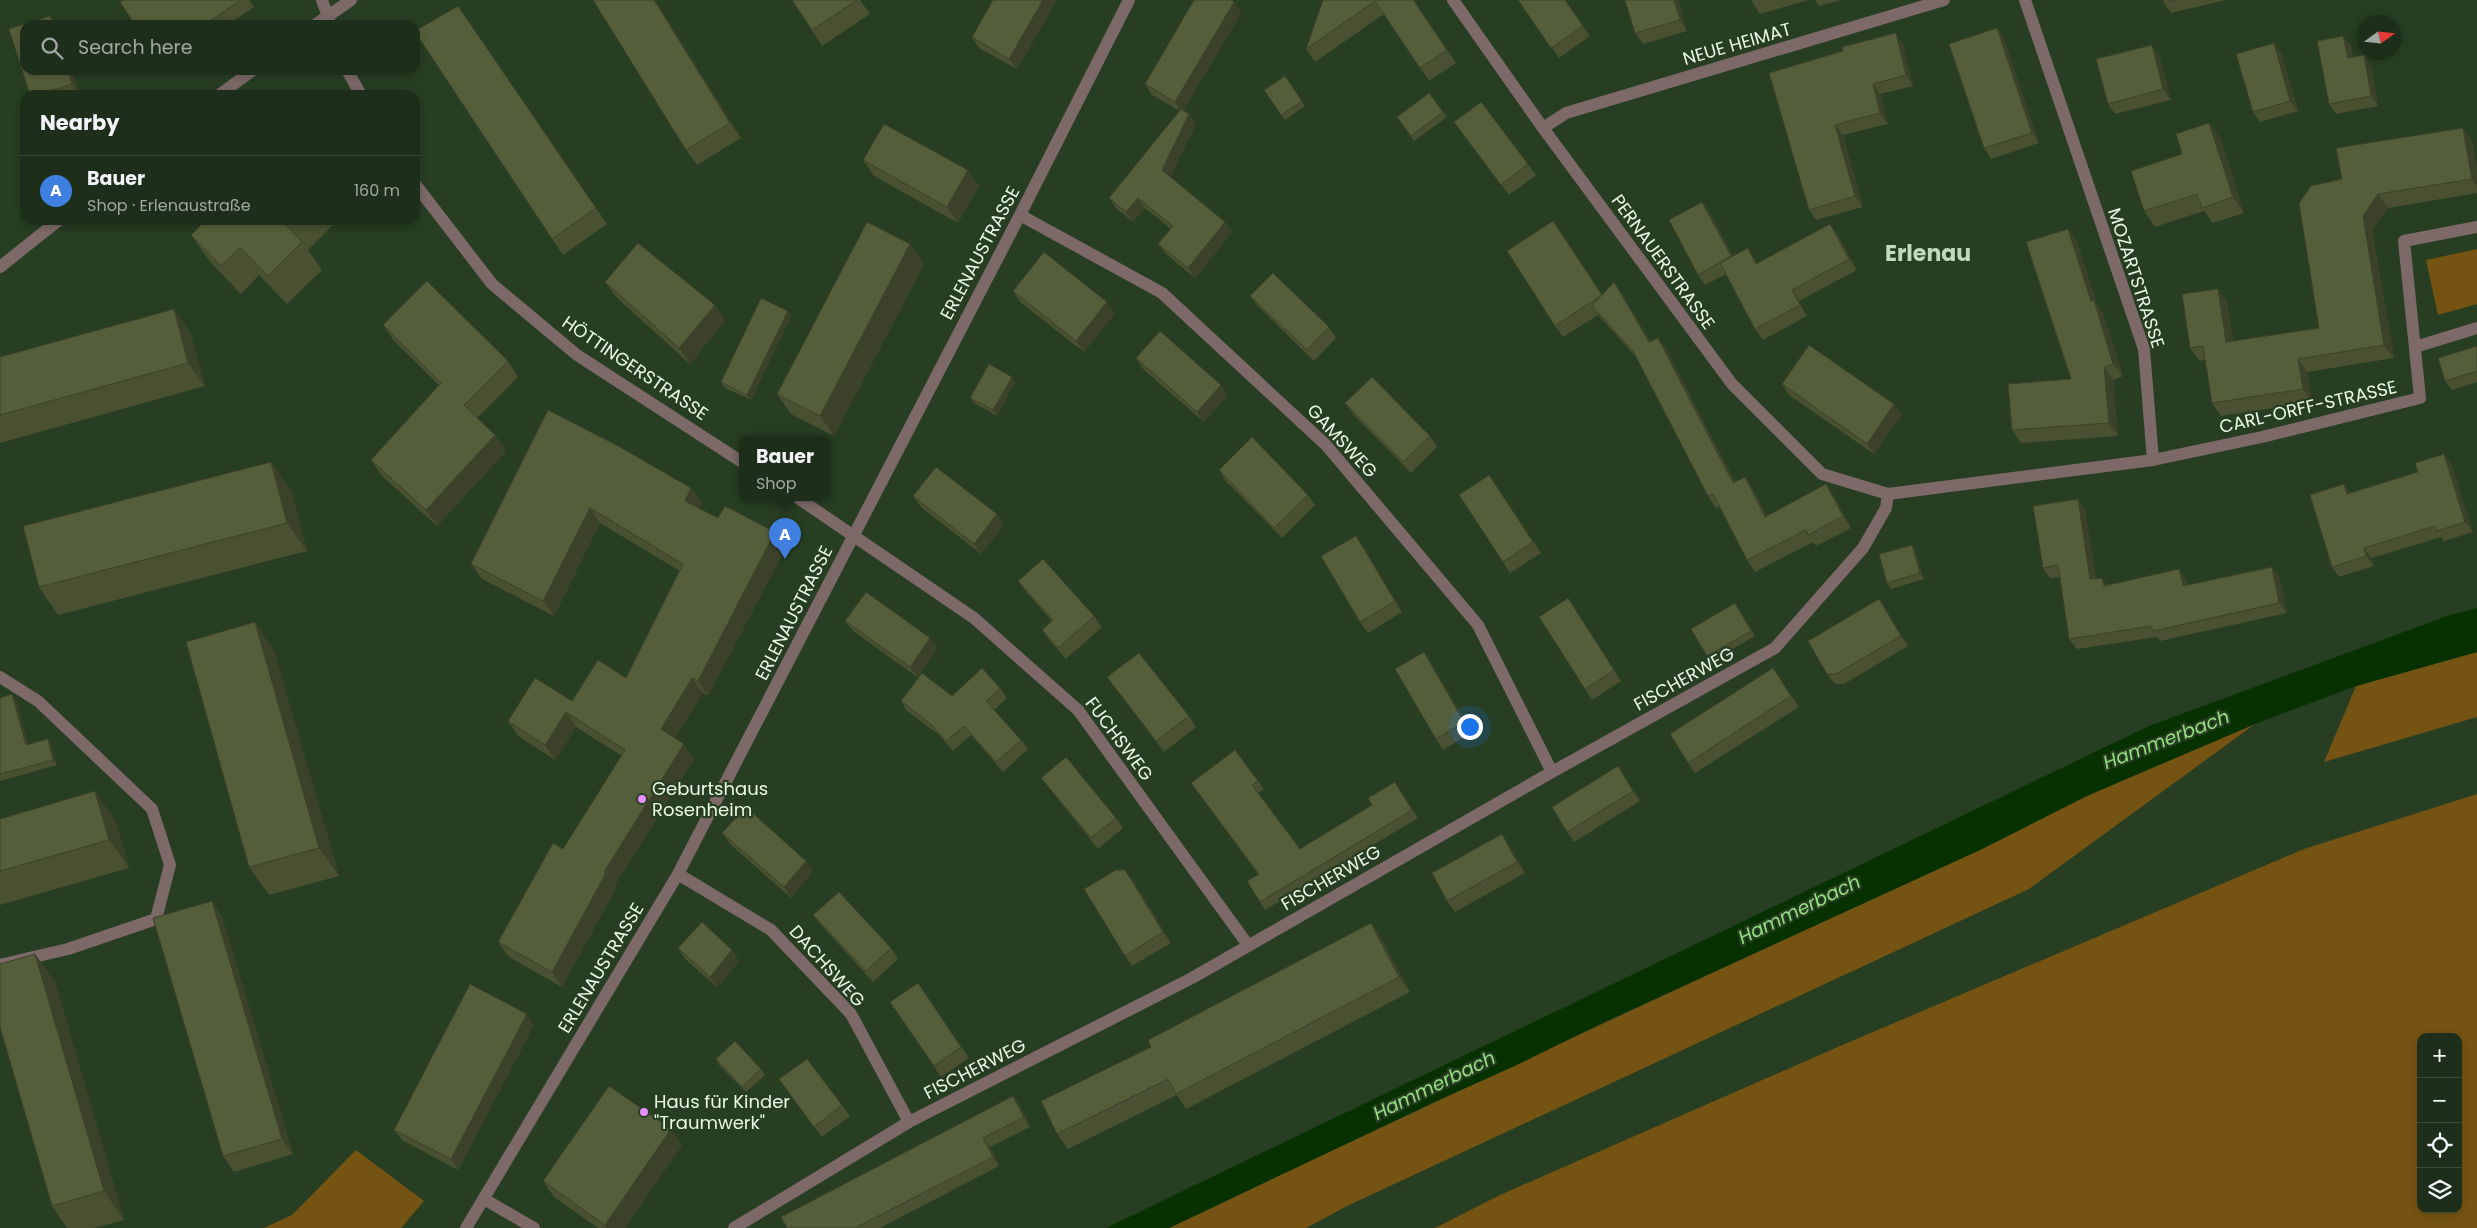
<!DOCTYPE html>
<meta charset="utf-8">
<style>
body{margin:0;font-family:Poppins,sans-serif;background:#253623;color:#f1f3f6}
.controls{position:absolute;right:15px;bottom:15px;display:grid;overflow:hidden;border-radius:10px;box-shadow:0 2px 8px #0003}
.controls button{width:45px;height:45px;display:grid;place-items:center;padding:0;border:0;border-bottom:1px solid #3b4a39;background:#1d2e1a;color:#f1f3f6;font:25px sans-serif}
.compass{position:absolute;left:2357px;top:15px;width:45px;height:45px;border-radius:50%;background:#1d2e1a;box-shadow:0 2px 8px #0003;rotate:75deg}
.you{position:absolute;left:1469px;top:726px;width:18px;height:18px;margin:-12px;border:4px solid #fff;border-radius:50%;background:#1a73e8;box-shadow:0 0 0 8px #1a73e833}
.badge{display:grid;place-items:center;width:32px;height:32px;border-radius:50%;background:#e88eff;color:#fff;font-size:16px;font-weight:700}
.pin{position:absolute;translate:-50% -41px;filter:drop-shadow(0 1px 2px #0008)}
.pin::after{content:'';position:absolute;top:26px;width:18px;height:15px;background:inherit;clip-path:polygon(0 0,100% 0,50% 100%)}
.popup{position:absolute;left:739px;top:436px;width:92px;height:65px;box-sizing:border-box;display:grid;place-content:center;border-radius:10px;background:#1d2e1a;filter:drop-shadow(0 1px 4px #0005);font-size:16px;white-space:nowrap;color:#a0a8a2}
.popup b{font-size:19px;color:#f1f3f6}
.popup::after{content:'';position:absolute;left:50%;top:100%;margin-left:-10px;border:10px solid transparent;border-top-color:#1d2e1a}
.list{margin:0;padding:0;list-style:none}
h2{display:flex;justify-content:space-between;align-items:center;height:65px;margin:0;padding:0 20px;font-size:21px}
h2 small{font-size:16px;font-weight:400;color:#a0a8a2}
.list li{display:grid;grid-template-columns:32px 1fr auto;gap:15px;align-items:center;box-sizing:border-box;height:70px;padding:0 20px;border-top:1px solid #3b4a39}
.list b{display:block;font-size:19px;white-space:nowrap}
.list p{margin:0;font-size:16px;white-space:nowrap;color:#a0a8a2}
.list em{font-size:16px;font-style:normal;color:#a0a8a2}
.icon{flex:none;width:28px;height:28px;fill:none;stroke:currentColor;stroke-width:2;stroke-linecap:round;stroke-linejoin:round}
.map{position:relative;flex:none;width:2477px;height:1228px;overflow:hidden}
.search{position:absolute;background:#1d2e1a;box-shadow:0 2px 8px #0003;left:20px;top:20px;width:400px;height:55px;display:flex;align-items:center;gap:12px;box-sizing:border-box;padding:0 18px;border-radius:15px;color:#a0a8a2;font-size:19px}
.panel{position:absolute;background:#1d2e1a;box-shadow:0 2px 8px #0003;left:20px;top:90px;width:400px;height:135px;border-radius:15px}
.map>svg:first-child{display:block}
.green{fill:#755413;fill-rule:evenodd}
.water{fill:#073100}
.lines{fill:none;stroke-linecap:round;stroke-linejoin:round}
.minor{stroke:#7c6968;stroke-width:12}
.wall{fill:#495132}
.shaded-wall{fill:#3c4229}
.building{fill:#555e3a;stroke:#3c4229}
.poi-dot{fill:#e88eff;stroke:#273e22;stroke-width:2}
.labels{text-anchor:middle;stroke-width:4.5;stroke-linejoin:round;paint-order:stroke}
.street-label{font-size:18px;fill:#eaf8e7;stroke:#273e22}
.poi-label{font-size:18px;fill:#eaf8e7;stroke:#273e22;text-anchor:start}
.water-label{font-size:19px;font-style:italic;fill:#94de81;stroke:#273e22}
.district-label{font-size:22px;font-weight:bold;fill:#c0dbb9;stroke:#273e22}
</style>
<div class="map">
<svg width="2477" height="1228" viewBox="0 0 2477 1228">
<rect width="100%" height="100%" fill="#273e22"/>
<path class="green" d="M2477,249V304L2438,315L2426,260Z
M2477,652V717L2324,762L2356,686Z
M2255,724L2029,889L1347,1206L1306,1228H1169C1432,1103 1695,980 1960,859C2004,840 2045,815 2089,795C2144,770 2200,748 2255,724Z
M2477,794V1228H1435L1500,1195L1847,1043L2304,849ZM2421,1037H2458V1209H2421Z
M356,1150L424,1201L401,1228H264L292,1215Z"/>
<path class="water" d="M2477,608V652L2356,686L2255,724L2087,796L1980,850L1602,1023L1517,1065L1434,1102L1169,1228H1106L2149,726L2447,616Z"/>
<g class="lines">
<path class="minor" d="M322,0L331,25
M1453,0L1543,128L1732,384L1822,474L1888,494L2153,460L2262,437L2420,398L2404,241L2477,227
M2025,0L2144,349L2153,460
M315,25L351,0
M347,70L361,95
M219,95L253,70
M1543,128L1566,113L1944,0
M415,184L492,284L577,355L742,462
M1020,215L1162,293L1326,445L1478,625L1552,772
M0,267L59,220
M2415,347L2477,328
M798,498L974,618L1078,710L1248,945
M0,677L38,701L152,809L170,865L156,919L68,949L0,965
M678,874L771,930L851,1014L909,1122
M484,1199L534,1228
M466,1228L678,874L1020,215L1129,0
M734,1228L909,1122L1192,978L1552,772L1775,648L1863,548L1886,508L1888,494"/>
</g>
<path class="wall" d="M123,0H249L254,7L227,25H135Z
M593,0H655L741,138L697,165L686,150Z
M792,0H860L870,14L822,46Z
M993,0H1057L1017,69L979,48L972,37Z
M1232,0L1241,13L1183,111L1196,124L1170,177L1225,222L1232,232L1195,278L1166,254L1158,244L1171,229L1145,208L1133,222L1116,208L1109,198L1180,111L1152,95L1145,84Z
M1323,0H1414L1456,63L1429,81L1384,14L1315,62L1306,49Z
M1518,0H1565L1590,36L1559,58Z
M1678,0L1687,31L1643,44L1635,33Z
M1751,0H1808L1760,14Z
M1815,0H1841L1819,6Z
M2163,0H2226L2171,13L2164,3Z
M458,6L607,224L563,255L552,239Z
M50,16L57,25H25V70H72L80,94L77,95H30L9,29Z
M1997,28L2004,39L2039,143L1991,159L1984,148Z
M2343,36L2351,46L2353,57L2364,55L2371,66L2378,106L2336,114L2329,104Z
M1903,44L1913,86L1880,94L1888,124L1843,135L1863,207L1816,220L1809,210L1769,73Z
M2281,53L2298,111L2260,122L2253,112Z
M2159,55L2171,100L2115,114L2108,104Z
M1285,76L1305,106L1285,120L1264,90Z
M1429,93L1447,117L1414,141L1397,117Z
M1454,122L1528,164L1536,175L1509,195Z
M2209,123L2220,138L2244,213L2213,223L2204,211L2155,227L2144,211L2182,154Z
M2472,141L2477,169V193L2388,208L2372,229L2394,358L2307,372L2312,402L2221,416L2212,403L2205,360L2199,361L2190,348L2218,289L2227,302L2233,341L2319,328L2342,179Z
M863,160L968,170L979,186L958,223L874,176Z
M1702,202L1710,213L1733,256L1755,259L1757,263L1830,224L1838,235L1857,270L1799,301L1807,316L1763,340L1755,329L1726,274L1705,285L1698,275Z
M206,220H338L308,250L322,270L287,304L259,275L241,294L211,263L191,235Z
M2068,229L2077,242L2098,307L2103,313L2123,376L2113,380L2118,436L2021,443L2012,430L2071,379Z
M1561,232L1602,295L1614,282L1622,294L1650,342L1658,338L1666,349L1735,482L1745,477L1753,489L1767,516L1826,484L1834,496L1851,528L1816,546L1813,542L1755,572L1747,560L1720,506L1716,508L1708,496L1636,357L1598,315L1563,337L1555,326Z
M910,244L924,264L834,436L791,414L777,394Z
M605,282L715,305L725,321L690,364L616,297Z
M1013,291L1115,313L1084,352L1020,302Z
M1250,296L1329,327L1336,338L1314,361L1258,306Z
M788,311L791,316L751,400L725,388L721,382Z
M383,325L508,361L518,377L477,418L495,435L506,451L437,526L381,475L371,460L439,385L394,341Z
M190,332L205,386L0,443V357Z
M2477,346V382L2452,390L2445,381Z
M1136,358L1228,395L1204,422L1143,369Z
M1015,382L997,416L974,403L970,398Z
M1782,384L1902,415L1874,454L1789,395Z
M1345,403L1430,436L1437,447L1411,473L1353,414Z
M548,410L702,502L699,508L718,518L775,532L786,547L708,696L703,693L675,738L694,759L615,885L616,888L562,987L509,957L498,942L563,849L622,756L576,727L555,760L518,736L508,721L572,701L626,678L680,571L600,523L554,616L482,579L471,564Z
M2451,464L2473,532L2444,541L2441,537L2372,558L2374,566L2339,577L2332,567L2350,493Z
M1219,470L1308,495L1315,505L1282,538L1226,481Z
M1489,475L1541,553L1510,573L1503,562Z
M291,490L307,551L58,615L39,587Z
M913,496L1004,525L981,554L921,507Z
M2078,499L2085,510L2096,579L2107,585L2179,569L2186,580L2188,585L2272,567L2279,577L2287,613L2160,641L2157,637L2077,649L2069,639L2060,577L2050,578L2043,568Z
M1356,536L1363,546L1402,612L1368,633L1360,622Z
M1912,545L1915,550L1924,579L1891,589L1887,583Z
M1018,581L1094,616L1102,627L1066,659L1049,640L1042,630L1052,621L1026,592Z
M1568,598L1621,681L1592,700L1585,689Z
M1879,599L1886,609L1908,646L1844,684H1835L1827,674Z
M1739,609L1755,636L1710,662L1707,656Z
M845,621L938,648L917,677L853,631Z
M274,651L339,876L269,895L249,867Z
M1431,663L1472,732L1443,750L1436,739Z
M1773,668L1799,707L1695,773L1688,763Z
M1107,677L1189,716L1196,727L1164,752Z
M1000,688L1007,698L994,710L1021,740L1028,749L1003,772L971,735L953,751L938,734L907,711L901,701L952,696Z
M0,698L16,700L28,744H51L57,765L0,781Z
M1625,777L1640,801L1574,842L1567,832Z
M1041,778L1116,818L1123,828L1098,849L1049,788Z
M1258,781L1264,789L1258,793L1300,849L1400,790L1418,818L1265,910L1260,902L1258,874L1191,783Z
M0,819L115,820L129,868L0,905Z
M722,833L813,871L791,898L730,844Z
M1509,845L1525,873L1455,912L1447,901Z
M1133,880L1171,943L1132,966L1125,956Z
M813,915L891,948L898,959L873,982L821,925Z
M222,917L293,1154L234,1172L223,1156Z
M1371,923L1381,938L1410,992L1186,1109L1177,1095L1068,1149L1057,1134L1151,1047Z
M678,948L739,961L717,987L685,959Z
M55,982L124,1220L94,1228H67L52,1206Z
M918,983L969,1058L941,1077L890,1002Z
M534,1025L458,1170L402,1140L394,1130Z
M716,1059L761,1069L765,1075L746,1092L719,1065Z
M786,1089L842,1105L850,1116L822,1137Z
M1013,1096L1020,1106L1030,1127L990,1147L999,1166L880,1228H787Z
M682,1145L625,1228H598L554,1197L543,1181Z"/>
<path class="shaded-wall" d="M654,0H655L741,138L730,123Z
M1043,0H1057L1017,69L1009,59Z
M1232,0L1241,13L1182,113L1175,102Z
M1674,0H1678L1687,31L1680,20Z
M50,16L57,25H53Z
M1997,28L2004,39L2039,143L2032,133Z
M1896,33L1903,44L1913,86L1906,75Z
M2343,36L2351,46L2355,69L2348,58Z
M2274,43L2281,53L2298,111L2290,101Z
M2152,45L2159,55L2171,100L2163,89Z
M2364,55L2371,66L2378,106L2371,96Z
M68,70H72L80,94L72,84Z
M1873,84L1880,94L1888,124L1880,113Z
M1189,114L1196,124L1169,180L1162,170Z
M2209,123L2220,138L2244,213L2233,197Z
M1835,125L1843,135L1863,207L1855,196Z
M2463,128L2472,141L2477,169V187L2472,179Z
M968,170L979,186L958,223L947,207Z
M2378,194L2388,208L2372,229L2394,358L2384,345L2363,216Z
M1138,198L1145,208L1133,222L1126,212Z
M1702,202L1710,213L1739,267L1731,256Z
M1225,222L1232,232L1195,278L1188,268Z
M1830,224L1838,235L1857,270L1849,259Z
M2068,229L2077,242L2098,307L2103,313L2123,376L2113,364L2091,301Z
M910,244L924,264L834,436L820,416Z
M1748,248L1755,259L1763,275L1756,264Z
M1614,282L1622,294L1658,354L1649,342Z
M2218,289L2227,302L2235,355L2226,342Z
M1792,290L1799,301L1807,316L1800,305Z
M1107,302L1115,313L1084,352L1076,341Z
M715,305L725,321L690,364L679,348Z
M174,309L190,332L205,386L188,363Z
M788,311L791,316L751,400L747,395Z
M1658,338L1666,349L1741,495L1733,483Z
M2298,359L2307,372L2312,402L2303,389Z
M2104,367L2113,380L2118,436L2109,423Z
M1012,377L1015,382L997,416L993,410Z
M1221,385L1228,395L1204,422L1197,412Z
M1894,404L1902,415L1874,454L1867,444Z
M495,435L506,451L437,526L426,510Z
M2444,454L2451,464L2473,532L2465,522Z
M271,462L291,490L307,551L287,523Z
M1745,477L1753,489L1773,528L1765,517Z
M1826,484L1834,496L1851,528L1843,516Z
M2344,484L2352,495L2347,494Z
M691,488L702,502L695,516L685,501Z
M2078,499L2085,510L2098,590L2090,579Z
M590,508L600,523L554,616L543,601Z
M997,514L1004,525L981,554L974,544Z
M775,532L786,547L708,696L698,681Z
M1356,536L1363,546L1402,612L1395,601Z
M1912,545L1915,550L1924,579L1920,573Z
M2364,548L2372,558L2374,566L2366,556Z
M2272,567L2279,577L2287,613L2279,603Z
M2179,569L2186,580L2190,597L2183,586Z
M2102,578L2110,588L2104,586Z
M1568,598L1575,608L1621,681L1614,670Z
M1879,599L1886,609L1908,646L1901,636Z
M255,622L274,651L339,876L319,848Z
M930,638L938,648L917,677L910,667Z
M1424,652L1431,663L1472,732L1464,722Z
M692,678L703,693L671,744L661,729Z
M12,694L16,700L29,750L26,745Z
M566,712L576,727L555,760L545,745Z
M48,739L51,744L57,765L53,760Z
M684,744L694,759L615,885L616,888L562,987L552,972L604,872Z
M1618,766L1625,777L1640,801L1633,791Z
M95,791L115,820L129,868L109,840Z
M1502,834L1509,845L1525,873L1517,862Z
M806,861L813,871L791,898L784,887Z
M1125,870L1133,880L1171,943L1163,932Z
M212,901L222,917L293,1154L282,1139Z
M1371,923L1381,938L1410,992L1399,977Z
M732,950L739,961L717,987L710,977Z
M35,954L55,982L124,1220L104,1191Z
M527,1014L534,1025L458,1170L451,1159Z
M1013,1096L1020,1106L1030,1127L1024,1117Z
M671,1129L682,1145L625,1228H607L605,1225Z
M983,1138L990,1147L999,1166L993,1157Z"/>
<path class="building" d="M123,0H241L204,25H135L120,2Z
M593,0H654L730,123L686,150Z
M792,0H857L812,30Z
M993,0H1043L1009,59L972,37Z
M1194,0H1232L1234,2L1175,102L1145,84Z
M1323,0H1413L1447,50L1420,68L1375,1L1306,49Z
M1518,0H1565L1583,26L1551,48Z
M1625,0H1674L1680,20L1635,33Z
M2163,0H2176L2164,3Z
M458,6L596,208L552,239L415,32V31Z
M50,16L53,25H25V70H68L72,84L37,95H30L9,29Z
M1997,28L2032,133L1984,148L1949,44Z
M1896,33L1906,75L1873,84L1880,113L1835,125L1855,196L1809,210L1769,73L1843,51L1842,47Z
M2343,36L2348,58L2364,55L2371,96L2329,104L2317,41Z
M2274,43L2290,101L2253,112L2236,54Z
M2152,45L2163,89L2108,104L2096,59Z
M1285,76L1302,101L1281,115L1264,90Z
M1429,93L1443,112L1411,136L1397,117Z
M1481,102L1528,164L1501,185L1454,122Z
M1181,109L1189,114L1162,170L1225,222L1188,268L1158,244L1173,226L1138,198L1126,212L1109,198Z
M2209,123L2233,197L2202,208L2197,194L2144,211L2131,171L2182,154L2176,134Z
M884,124L968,170L947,207L863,160Z
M2463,128L2472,179L2378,194L2363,216L2384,345L2298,359L2303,389L2212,403L2203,346L2190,348L2182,294L2218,289L2226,342L2319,328L2299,203L2311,186L2342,179L2336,148Z
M1702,202L1731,256L1698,275L1669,220Z
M206,220H290L285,224L302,242L268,276L240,247L221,266L191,235Z
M1553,221L1602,295L1614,282L1649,342L1658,338L1733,483L1745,477L1765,517L1826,484L1843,516L1808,535L1806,530L1747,560L1713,494L1708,496L1633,351L1592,306L1602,295L1555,326L1507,251Z
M867,222L910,244L820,416L777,394Z
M1830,224L1849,259L1792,290L1800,305L1755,329L1720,263L1748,248L1756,264Z
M2068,229L2091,301L2094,300L2113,364L2104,367L2109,423L2012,430L2008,384L2071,379L2026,242Z
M638,243L715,305L679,348L605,282Z
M1044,252L1107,302L1076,341L1013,291Z
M1273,273L1329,327L1307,350L1250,296Z
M427,281L508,361L464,405L495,435L426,510L371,460L441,383L383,325Z
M761,298L788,311L747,395L721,382Z
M174,309L188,363L0,415V357Z
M1160,331L1221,385L1197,412L1136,358Z
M1809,345L1894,404L1867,444L1782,384Z
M2477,346V371L2445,381L2438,358Z
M989,364L1012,377L993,410L970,398Z
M1372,377L1430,436L1403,462L1345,403Z
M548,410L620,447L691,488L685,501L718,518L725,506L775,532L698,681L692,678L661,729L684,744L604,872L606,873L552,972L498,942L553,843L563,849L625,750L566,712L545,745L508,721L535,678L572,701L598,660L626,678L683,564L590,508L543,601L471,564Z
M1252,437L1308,495L1274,528L1219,470Z
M2444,454L2465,522L2437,531L2435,526L2364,548L2366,556L2332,567L2310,495L2344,484L2347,494L2418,472L2415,463Z
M271,462L287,523L39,587L23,526Z
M936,467L997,514L974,544L913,496Z
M1489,475L1533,542L1503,562L1459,495Z
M2078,499L2090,579L2102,578L2104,586L2179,569L2183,586L2272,567L2279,603L2153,631L2151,626L2069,639L2058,565L2043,568L2033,506Z
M1356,536L1395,601L1360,622L1321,556Z
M1912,545L1920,573L1887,583L1879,554Z
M1043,559L1094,616L1058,648L1042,630L1053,620L1018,581Z
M866,592L930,638L910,667L845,621Z
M1568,598L1614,670L1585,689L1539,617Z
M1879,599L1901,636L1836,674H1827L1808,641Z
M1735,603L1751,631L1707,656L1691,629Z
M255,622L319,848L249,867L186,642Z
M1424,652L1464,722L1436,739L1395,669Z
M1139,653L1189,716L1156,741L1107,677Z
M982,668L1000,688L986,701L1021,740L996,762L964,726L946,741L932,725L901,701L922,673L952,696Z
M1773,668L1791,696L1688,763L1670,734Z
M12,694L26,745L48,739L53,760L0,774V698Z
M1235,750L1258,781L1252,785L1300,849L1372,805L1368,798L1395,782L1412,810L1260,902L1247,881L1259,874L1191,783Z
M1066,757L1116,818L1091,838L1041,778Z
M1618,766L1633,791L1567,832L1552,807Z
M95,791L109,840L0,871V819Z
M746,807L806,861L784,887L722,833Z
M1502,834L1517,862L1447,901L1432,873Z
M1116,870H1125L1163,932L1125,956L1084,889Z
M839,892L891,948L866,971L813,915Z
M212,901L282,1139L223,1156L153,918Z
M702,922L732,950L710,977L678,948Z
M1371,923L1399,977L1176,1094L1168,1079L1057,1134L1041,1101L1151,1047L1148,1040Z
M35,954L104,1191L52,1206L0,1027V964Z
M918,983L961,1047L934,1066L890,1002Z
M470,984L527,1014L451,1159L394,1130Z
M735,1041L761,1069L742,1087L716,1059Z
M807,1059L842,1105L814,1127L779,1079Z
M609,1086L671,1129L605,1225L543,1181Z
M1013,1096L1024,1117L983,1138L993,1157L855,1228H787L781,1217Z"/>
<g class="poi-dot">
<circle cx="642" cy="799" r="5"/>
<circle cx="644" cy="1112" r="5"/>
</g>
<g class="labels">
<g class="street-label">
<text transform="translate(1737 44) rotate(-16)" y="6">NEUE HEIMAT</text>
<text transform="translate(980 253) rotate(-62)" y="6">ERLENAUSTRASSE</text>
<text transform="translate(1663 262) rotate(54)" y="6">PERNAUERSTRASSE</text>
<text transform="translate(2136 278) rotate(72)" y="6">MOZARTSTRASSE</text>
<text transform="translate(635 368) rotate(34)" y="6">HÖTTINGERSTRASSE</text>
<text transform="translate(2308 407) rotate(-13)" y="6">CARL-ORFF-STRASSE</text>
<text transform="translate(1342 441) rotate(47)" y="6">GAMSWEG</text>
<text transform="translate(794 613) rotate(-63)" y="6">ERLENAUSTRASSE</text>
<text transform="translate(1684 679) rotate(-29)" y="6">FISCHERWEG</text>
<text transform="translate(1119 739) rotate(53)" y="6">FUCHSWEG</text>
<text transform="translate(1331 878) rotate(-30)" y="6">FISCHERWEG</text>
<text transform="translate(827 966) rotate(48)" y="6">DACHSWEG</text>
<text transform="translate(601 968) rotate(-59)" y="6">ERLENAUSTRASSE</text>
<text transform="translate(975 1069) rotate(-27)" y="6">FISCHERWEG</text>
</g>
<g class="poi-label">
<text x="652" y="795">Geburtshaus<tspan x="652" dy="21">Rosenheim</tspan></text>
<text x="654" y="1108">Haus für Kinder<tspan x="654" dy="21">"Traumwerk"</tspan></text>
</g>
<g class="water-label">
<text transform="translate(2166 739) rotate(-21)" y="7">Hammerbach</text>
<text transform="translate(1799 909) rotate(-26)" y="7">Hammerbach</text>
<text transform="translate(1434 1085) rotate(-26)" y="7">Hammerbach</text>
</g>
<g class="district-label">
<text x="1928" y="261">Erlenau</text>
</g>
</g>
</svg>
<div class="controls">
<button>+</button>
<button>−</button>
<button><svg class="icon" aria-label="locate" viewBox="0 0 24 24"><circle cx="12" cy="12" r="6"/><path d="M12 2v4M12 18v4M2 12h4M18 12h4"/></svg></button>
<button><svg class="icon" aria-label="layers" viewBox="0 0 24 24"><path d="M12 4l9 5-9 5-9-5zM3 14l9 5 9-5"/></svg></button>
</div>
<svg class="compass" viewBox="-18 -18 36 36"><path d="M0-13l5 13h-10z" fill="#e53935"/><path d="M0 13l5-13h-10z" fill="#a0a8a2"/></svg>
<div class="you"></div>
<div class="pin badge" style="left:785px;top:559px;background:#3f7fe0">A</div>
<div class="popup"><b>Bauer</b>Shop</div>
<div class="search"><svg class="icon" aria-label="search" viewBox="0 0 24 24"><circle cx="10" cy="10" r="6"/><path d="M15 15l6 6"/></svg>Search here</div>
<section class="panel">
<h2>Nearby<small></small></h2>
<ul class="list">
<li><span class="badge" style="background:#3f7fe0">A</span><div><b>Bauer</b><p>Shop · Erlenaustraße</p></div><em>160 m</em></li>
</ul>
</section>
</div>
